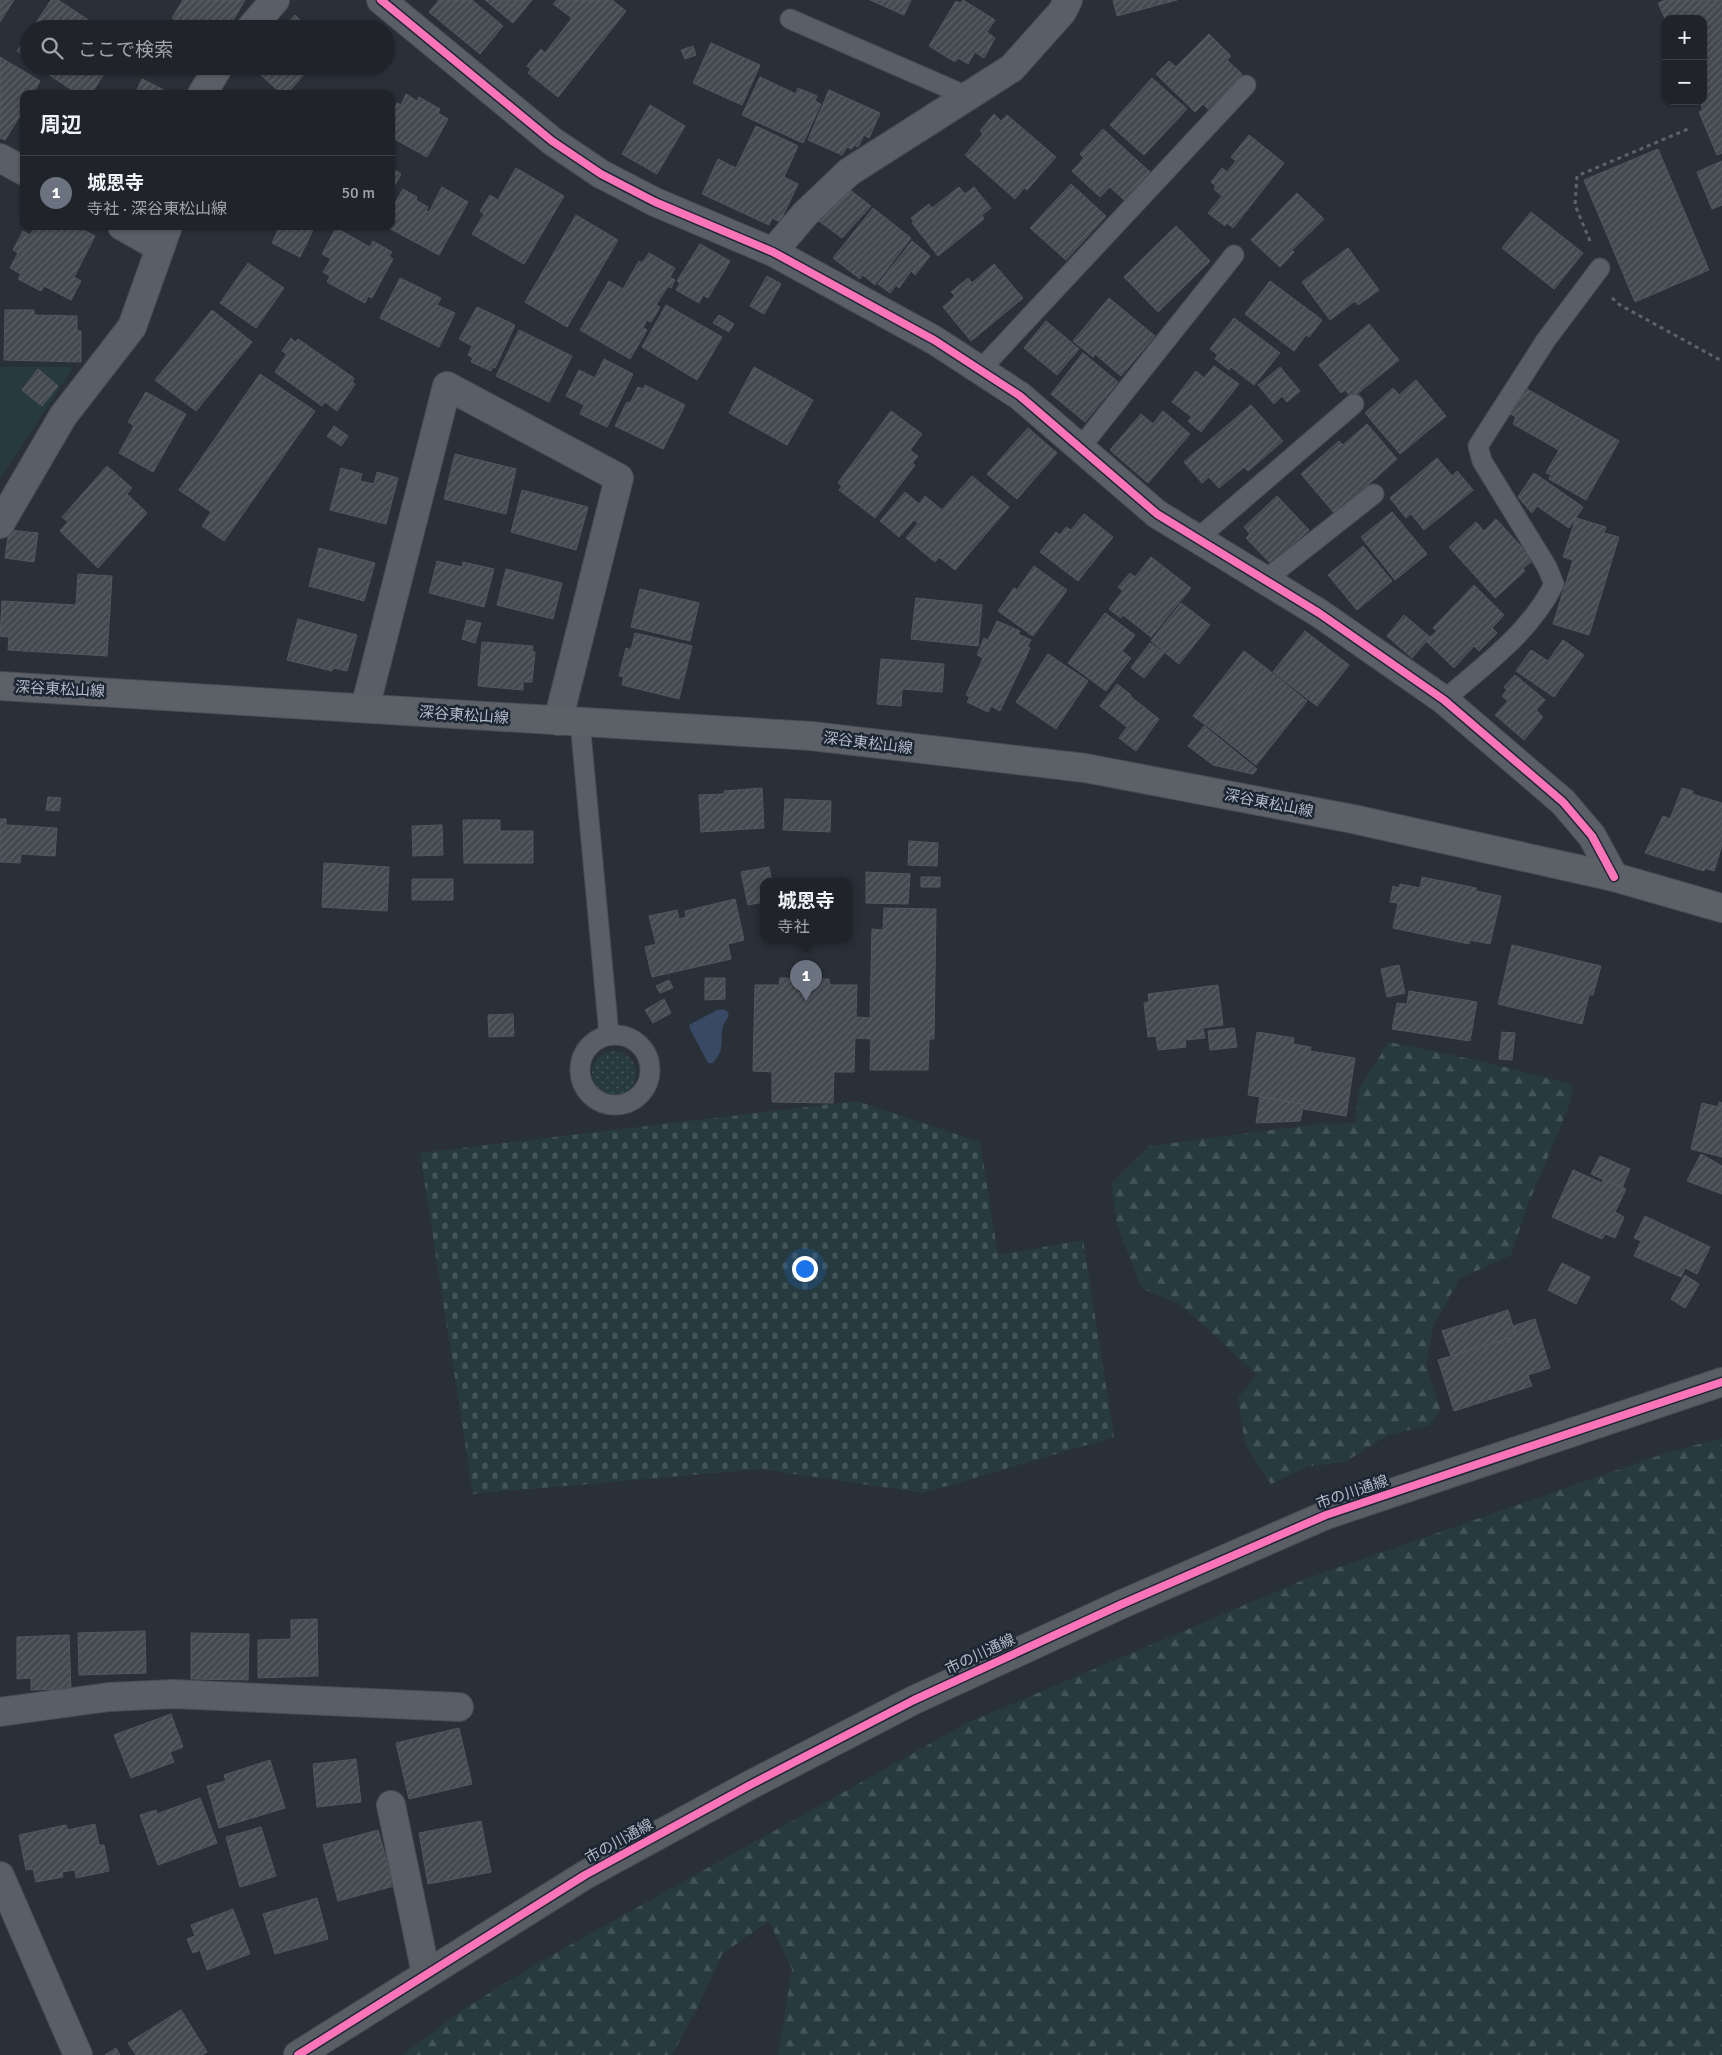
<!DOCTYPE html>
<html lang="ja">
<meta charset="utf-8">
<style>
body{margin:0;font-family:Signika,"Noto Sans JP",sans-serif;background:#2d3036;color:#f1f3f6}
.controls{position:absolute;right:15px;top:15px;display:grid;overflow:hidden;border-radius:10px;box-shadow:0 1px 4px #0004}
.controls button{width:45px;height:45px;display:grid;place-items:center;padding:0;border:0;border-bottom:1px solid #3d4147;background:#20242a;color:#f1f3f6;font:25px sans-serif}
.you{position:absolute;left:804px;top:1268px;width:18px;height:18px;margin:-12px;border:4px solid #fff;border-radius:50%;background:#1a73e8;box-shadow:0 0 0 8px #1a73e833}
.badge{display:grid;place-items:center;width:32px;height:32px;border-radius:50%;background:#db2777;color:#fff;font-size:16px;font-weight:700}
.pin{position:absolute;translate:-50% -41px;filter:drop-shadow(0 1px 2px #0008)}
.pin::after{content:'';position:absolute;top:26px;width:18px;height:15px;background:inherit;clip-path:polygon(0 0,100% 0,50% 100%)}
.popup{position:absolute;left:760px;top:878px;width:92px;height:65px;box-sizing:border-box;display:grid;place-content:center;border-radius:10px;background:#20242a;filter:drop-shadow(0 1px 4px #0005);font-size:16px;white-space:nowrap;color:#a2a4a8}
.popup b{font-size:19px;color:#f1f3f6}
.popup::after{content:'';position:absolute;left:50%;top:100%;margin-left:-10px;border:10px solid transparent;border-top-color:#20242a}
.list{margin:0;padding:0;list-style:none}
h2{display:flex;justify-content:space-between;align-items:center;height:65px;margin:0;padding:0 20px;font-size:21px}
h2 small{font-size:16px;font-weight:400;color:#a2a4a8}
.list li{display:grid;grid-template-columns:32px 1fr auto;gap:15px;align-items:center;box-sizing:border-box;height:75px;padding:0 20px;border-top:1px solid #3d4147}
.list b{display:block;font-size:19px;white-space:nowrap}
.list p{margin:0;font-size:16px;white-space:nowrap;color:#a2a4a8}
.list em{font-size:16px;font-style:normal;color:#a2a4a8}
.icon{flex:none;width:28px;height:28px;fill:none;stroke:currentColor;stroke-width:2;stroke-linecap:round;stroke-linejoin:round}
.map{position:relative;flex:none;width:1722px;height:2055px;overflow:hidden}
.search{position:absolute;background:#20242a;box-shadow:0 1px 4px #0004;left:20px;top:20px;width:375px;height:55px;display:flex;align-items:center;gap:12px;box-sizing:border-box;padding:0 18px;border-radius:28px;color:#a2a4a8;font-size:19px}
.panel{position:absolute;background:#20242a;box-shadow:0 1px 4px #0004;left:20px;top:90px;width:375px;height:140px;border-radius:10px}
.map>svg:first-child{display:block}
.forest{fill:url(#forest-firs)}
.cemetery{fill:url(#cemetery-stones)}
.park{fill:#273a3e}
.garden{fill:url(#garden-dots)}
.water{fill:#384963}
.building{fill:url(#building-hatch);stroke:#52575f}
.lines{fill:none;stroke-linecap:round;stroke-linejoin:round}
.lane-casing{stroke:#484c53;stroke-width:21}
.street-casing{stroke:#484c53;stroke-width:30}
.secondary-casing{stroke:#484c53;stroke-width:30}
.primary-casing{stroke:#484c55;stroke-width:30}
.path{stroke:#5d636a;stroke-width:3;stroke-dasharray:4 4;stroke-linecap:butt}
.lane{stroke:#5a5e66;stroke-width:19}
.street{stroke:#5a5e66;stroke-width:28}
.secondary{stroke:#595d64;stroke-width:28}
.primary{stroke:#5c6168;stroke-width:28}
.cycleway-casing{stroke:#1d2633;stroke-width:11}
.cycleway{stroke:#fb73b8;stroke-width:8}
.labels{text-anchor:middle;stroke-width:5;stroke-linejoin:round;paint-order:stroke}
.street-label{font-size:15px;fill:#b4bcc9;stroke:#1d2633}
</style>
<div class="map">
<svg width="1722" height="2055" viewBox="0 0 1722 2055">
<defs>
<pattern id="forest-firs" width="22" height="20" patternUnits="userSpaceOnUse" patternTransform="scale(1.25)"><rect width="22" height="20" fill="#273a3e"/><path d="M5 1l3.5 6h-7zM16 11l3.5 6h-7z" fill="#445559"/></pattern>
<pattern id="cemetery-stones" width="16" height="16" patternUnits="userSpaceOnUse" patternTransform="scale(1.25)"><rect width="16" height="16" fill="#273a3e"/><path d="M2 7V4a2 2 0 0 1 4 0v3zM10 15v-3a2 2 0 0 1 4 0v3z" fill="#445559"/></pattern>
<pattern id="garden-dots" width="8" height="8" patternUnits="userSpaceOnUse" patternTransform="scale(1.25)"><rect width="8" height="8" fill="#273a3e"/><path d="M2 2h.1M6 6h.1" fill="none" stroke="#445559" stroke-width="1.8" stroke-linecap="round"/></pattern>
<pattern id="building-hatch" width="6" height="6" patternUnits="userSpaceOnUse" patternTransform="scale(1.25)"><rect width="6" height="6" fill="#444950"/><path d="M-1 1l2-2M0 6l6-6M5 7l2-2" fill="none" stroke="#5d6168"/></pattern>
</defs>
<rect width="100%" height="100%" fill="#2a3038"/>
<path class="forest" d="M1389,1042L1485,1062L1574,1085L1567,1111L1529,1202L1511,1255L1459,1279L1433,1327L1426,1364L1440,1409L1430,1425L1388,1435L1345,1462L1306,1467L1271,1484L1245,1444L1238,1398L1257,1375L1181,1305L1141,1288L1117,1224L1111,1184L1149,1146L1319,1124L1355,1123L1359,1089Z
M1722,1438V2055H778L792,1969L769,1921L722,1954L700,2003L672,2055H402L458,2013L529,1968L967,1723L1308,1578L1669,1452Z"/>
<path class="cemetery" d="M857,1101L980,1142L998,1255L1083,1240L1114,1437L923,1493L761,1469L473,1494L420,1153Z"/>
<path class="park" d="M0,367H73L0,479Z"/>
<path class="garden" d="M592 1073a22 22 0 1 1 44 0a22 22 0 1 1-44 0Z"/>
<path class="water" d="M723,1009L727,1011L729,1016C714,1035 730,1044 713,1063H708L690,1029L689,1025L717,1010Z"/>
<path class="building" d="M0,0H14L0,22Z
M51,0H58L90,21L85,29H32Z
M183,0H245L228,29H184L186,27L172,18Z
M439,0H472L503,26L480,54L429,12Z
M485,0H532L513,23Z
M557,0H612L626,11L558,97L528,73L531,69L527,66L541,49L545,53L572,18L553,4Z
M870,0H911L904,15Z
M963,0L995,20L987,32L995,38L984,58L975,52L968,64L958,58L955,62L929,46L956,1L960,3Z
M1113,0H1177L1117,16Z
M1665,0H1722V153L1717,155L1699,112L1703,110L1699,101H1703V19H1666V21L1658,3Z
M295,15L310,29H283Z
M29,33V58L17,51Z
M1209,34L1231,56L1227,60L1242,74L1208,109L1203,104L1195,112L1156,74L1169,61L1176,67Z
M711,43L760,65L742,105L693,83Z
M693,46L696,55L685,59L681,50Z
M0,57L40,81L33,94H24V109L5,140L0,138Z
M41,66H109L91,94H78L48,74L50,71Z
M254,66H311L287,94H282L253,68Z
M760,77L796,94L798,88L817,96L815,101L821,104L803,143L742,115Z
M1152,78L1187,109L1144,155L1110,125Z
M142,79L172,94H135Z
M829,90L880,113L869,138L864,135L858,147L854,145L852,149L847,147L842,155L808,140Z
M406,94L417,101L419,97L440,109L438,113L448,119L427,157L391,137V114L397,103L401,105Z
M650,105L685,126L657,174L622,154Z
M994,114L1001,121L1007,115L1056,157L1027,190L1024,188L1015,199L965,155L983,134L980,131Z
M756,126L798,146L784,177L798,184L780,222L772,218L769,225L702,194L718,159L736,168Z
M1103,129L1150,172L1124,200L1110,187L1100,197L1072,171L1084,158L1080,154Z
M1249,135L1284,163L1233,228L1227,223L1225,226L1208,213L1222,196L1214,189L1216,186L1211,182L1222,168L1227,172L1236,161L1231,157Z
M1658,149L1709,270L1635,302L1584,180Z
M1722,161V205L1712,209L1697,172Z
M391,168L401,174L391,192Z
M516,168L564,196L524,264L472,234L484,214L480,211L490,195L498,200Z
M1071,184L1106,216L1066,260L1030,228Z
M442,187L468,202L439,255L385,226H391V210L403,189L417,197L416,200L428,207L426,211L429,212Z
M846,187L871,206L842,238L819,221Z
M959,187L965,194L974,187L991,208L982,215L984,219L938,256L912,223L914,222L911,218L929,204L932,208Z
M1297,193L1324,219L1292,250L1294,252L1280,267L1251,240Z
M873,208L911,238L875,285L863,275L860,279L833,258Z
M1531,212L1583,253L1554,289L1502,248Z
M576,215L618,240L567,327L525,302Z
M35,226H76L95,236L74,277L81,281L71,300L44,286L41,291L18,279L21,274L10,268L18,253L13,250L23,231L30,235Z
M280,226H315L300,257L272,243Z
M1176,226L1210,261L1158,312L1124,277Z
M336,228L370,247L373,241L392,252L389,256L393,259L372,298L368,296L365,303L327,282L330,276L323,272L331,259L322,254Z
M912,241L930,256L915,275L911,271L899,288L896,285L890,293L878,284Z
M700,244L730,261L708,298L703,295L699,303L676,290L680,283L677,281Z
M1348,248L1379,290L1358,305L1355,301L1330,320L1302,282Z
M649,253L675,268L670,277L675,280L671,288L668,286L656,305L660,307L651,322L647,320L643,327L647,330L630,359L580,330L609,281L623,289L639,261L642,263Z
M248,263L284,288L256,328L220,303Z
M994,264L1023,298L971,341L943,307L955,296L951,292L968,278L972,283Z
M767,276L781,284L764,314L750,306Z
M400,278L441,298L437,305L455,313L439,347L380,318Z
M1270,281L1322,320L1309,337L1306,335L1294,351L1245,314Z
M1109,298L1155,336L1121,376L1095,354L1093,357L1073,341Z
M666,305L722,337L697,380L642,347Z
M477,307L515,325L495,368L493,367L491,371L471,362L473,358L468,355L472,346L459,339Z
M5,310H34V315L77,316V331H81V362L4,360Z
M212,310L252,342L196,411L155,380Z
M719,315L734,324L729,332L713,323Z
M1234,318L1280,353L1254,385L1231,367L1229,370L1215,359L1218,355L1210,349Z
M1046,321L1079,349L1057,375L1024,348Z
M1369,324L1399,360L1352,398L1345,390L1341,393L1319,365Z
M519,330L572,356L549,402L496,376Z
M291,338L295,342L298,339L354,378L352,382L355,384L337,411L325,402L322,406L275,372L287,354L282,351Z
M1083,353L1118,382L1085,422L1051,394Z
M604,359L633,374L607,427L580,414L584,405L566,396L579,370L595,378Z
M1214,366L1239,384L1201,432L1188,421L1192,417L1172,402L1196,371L1204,378Z
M754,367L813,400L787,445L729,413Z
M1280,367L1300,391L1287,402L1282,396L1274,404L1258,385Z
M38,369L58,386L42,406L22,390Z
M260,374L315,411L224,541L202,526L211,512L179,490Z
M1416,380L1446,416L1400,454L1365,413L1393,388L1399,395Z
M645,385L685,405L663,449L615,426L627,402L630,403L638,387L643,389Z
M1525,388L1619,441L1586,500L1549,479L1551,475L1546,473L1559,450L1513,424L1516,417L1510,414Z
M146,392L186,414L153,472L119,453L134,426L128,422Z
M1251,405L1283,441L1248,471L1244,467L1219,488L1209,477L1202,483L1184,462Z
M891,411L922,434L910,450L918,456L912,463L915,465L875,518L839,490L842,486L838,483Z
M1163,411L1190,434L1148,483L1110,450L1141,414L1153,424Z
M1367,424L1397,459L1335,514L1301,474L1339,441L1343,445Z
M334,426L348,436L341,446L327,436Z
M1028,428L1057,453L1017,499L987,474Z
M455,454L516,469L506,514L444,499Z
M1437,458L1452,476L1457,471L1473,490L1424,530L1411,514L1406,518L1390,498Z
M107,466L132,488L127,494L147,513L98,568L60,531L68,522L62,517Z
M341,468L362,474L360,481L374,484L377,472L398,478L386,524L330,510Z
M1534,473L1583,507L1569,528L1537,506L1532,513L1518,497Z
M972,476L1009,507L955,570L939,557L935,562L906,538L918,523L914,520L899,537L880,521L905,492L919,504L925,496L942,510Z
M522,490L588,507L576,550L511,532Z
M1277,496L1309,530L1271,564L1246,538L1250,534L1244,527Z
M1392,512L1427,554L1395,580L1361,537Z
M1084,514L1113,537L1078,581L1040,552L1056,532L1060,535L1066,527L1071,530Z
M1576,518L1606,527L1604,533L1619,537L1589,635L1553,624L1573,560L1563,557Z
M1496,519L1530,556L1528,558L1531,562L1523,568L1525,571L1495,598L1449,547L1476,522L1484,531Z
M9,530L38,533L34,562L5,558Z
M1363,546L1392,581L1357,610L1328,575Z
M319,548L375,563L364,601L309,586Z
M1151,557L1191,588L1151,637L1123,615L1121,618L1109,609L1123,591L1118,587L1130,573L1135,577Z
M437,561L462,567L463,562L494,569L484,607L429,593Z
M1034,566L1067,590L1033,636L998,611L1014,588L1017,590Z
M506,569L562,583L553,619L497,605Z
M78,574L112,576L107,656L8,650L9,637L0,636L2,601L76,605Z
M1474,585L1504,615L1492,628L1497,633L1479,651L1474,646L1454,668L1426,641L1437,631L1433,628Z
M640,589L699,603L690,641L631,627Z
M916,598L982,605L978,646L911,639Z
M1181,603L1210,625L1179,664L1151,641Z
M1105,613L1135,635L1122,651L1131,658L1106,691L1068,663Z
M1404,615L1430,637L1412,658L1387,636Z
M298,619L357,635L347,671L333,668L332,671L287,660Z
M467,620L481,623L475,643L462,639Z
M997,621L1020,631L1018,634L1031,640L1027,647L1030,648L1000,711L991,706L988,712L967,702L970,697L966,695L983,658L977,655L984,638L988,640Z
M1305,631L1349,665L1317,706L1273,672Z
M635,633L692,646L679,699L622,685L624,677L619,676L626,648L631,650Z
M1563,640L1584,655L1554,697L1516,671L1531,650L1548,661Z
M482,642L533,646L532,651L535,652L532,682H523V690L478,686Z
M1150,643L1164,653L1144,678L1131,668Z
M1244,651L1266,668L1215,732L1193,716Z
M1048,654L1088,681L1056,729L1016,702Z
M881,659L944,664L942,692L902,689L901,706L877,704Z
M1266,668L1307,701L1256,765L1215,732Z
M1515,675L1545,700L1536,710L1543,717L1524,740L1495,715L1508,701L1502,696L1507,690L1504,687Z
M1117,684L1131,695L1130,696L1159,719L1136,751L1119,738L1127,727L1100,706Z
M1204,726L1257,769L1253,774L1213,765L1188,746Z
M762,788L764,828L701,832L699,795L724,794V791Z
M1682,788L1693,791L1692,794L1722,803V845L1714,871L1705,868L1704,871L1645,853L1663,816L1670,819Z
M48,797L61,798L59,811L46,810Z
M785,799L831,801L830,832L783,830Z
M0,819H6V825L57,828L55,856L21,854L20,863L0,862Z
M463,820H500V831H533V863H464Z
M442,825L443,855L413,856L412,826Z
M909,841L938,843L937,866L908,865Z
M324,863L389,867L387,911L322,907Z
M769,867L772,882H764V902L748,905L741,872Z
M866,872L910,874L908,904L866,903Z
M921,877H940V887H921Z
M1422,877L1476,888V891L1501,896L1490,944L1470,940L1469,944L1393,928L1398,903L1390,902L1393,886L1399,888L1400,884L1420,888Z
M412,879H453V900H412Z
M735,899L744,940L728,944L731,959L652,977L645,947L656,944L649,916L677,910L679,919L686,917L685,911Z
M884,908L936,909L934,1039H929L928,1070H870L871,1039L855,1038L854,1072H834L833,1103L772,1102V1072L753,1071L755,985H779L780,978L829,979L830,985H857L856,1017L870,1018L872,929L883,930Z
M1512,945L1601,966L1593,995H1589L1582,1024L1498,1004Z
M1399,965L1405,993L1387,997L1381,969Z
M705,978H725V999L705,1000Z
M669,980L673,988L660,993L656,986Z
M1218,985L1223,1025L1203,1028L1205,1038L1185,1040L1186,1047L1158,1050L1156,1036L1148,1037L1144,1003L1149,1002L1148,994Z
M1409,991L1477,1002L1470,1041L1392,1029L1397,1003L1407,1004Z
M664,999L671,1013L653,1023L645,1010Z
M513,1014L514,1036L489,1037L488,1015Z
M1234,1028L1237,1047L1210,1050L1208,1031Z
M1257,1032L1294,1038L1293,1044L1311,1047L1310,1051L1355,1058L1346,1116L1304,1109V1104L1248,1095Z
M1502,1032L1515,1033L1512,1060L1499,1059Z
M1260,1097L1304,1104L1300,1121L1256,1123Z
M1719,1102L1722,1103V1157L1691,1149L1702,1103L1718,1107Z
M1701,1154L1722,1166V1194L1687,1181Z
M1600,1156L1630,1169L1622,1188L1591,1174Z
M1573,1170L1602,1183L1603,1180L1626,1189L1615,1212L1624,1217L1615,1238L1605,1234L1602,1239L1552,1217Z
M1645,1216L1710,1247L1697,1274L1685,1268L1681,1277L1634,1256L1641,1241L1634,1238Z
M1562,1263L1590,1277L1576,1304L1548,1290Z
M1685,1275L1699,1284L1685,1308L1671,1299Z
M1508,1310L1516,1336L1451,1356L1442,1331Z
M1535,1319L1550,1368L1528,1375L1532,1386L1454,1411L1438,1360L1516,1336L1513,1326Z
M317,1619L318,1676L258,1678V1640L291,1639V1620Z
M145,1631L146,1673L79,1675L78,1633Z
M191,1633L249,1634L248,1680L191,1679Z
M69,1635L71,1689L31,1690V1678L17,1679V1637Z
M171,1714L183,1747L170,1752L174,1762L131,1778L114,1735Z
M459,1728L472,1784L409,1799L396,1743Z
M356,1759L361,1802L317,1807L313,1764Z
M270,1760L285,1808L219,1828L207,1786L226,1781L224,1775Z
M200,1798L217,1843L158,1865L140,1815L156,1810L157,1814Z
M481,1821L491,1872L428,1884L419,1833Z
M95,1824L99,1845H104L109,1871L76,1878L75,1870L62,1872L63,1877L36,1882L33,1869L26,1870L19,1835L66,1825L68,1830Z
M261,1827L276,1876L240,1887L226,1837Z
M378,1830L394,1886L338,1901L323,1845Z
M317,1898L328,1939L275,1954L263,1914Z
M233,1909L250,1954L207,1970L200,1950L193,1953L187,1939L195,1936L191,1925Z
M181,2010L207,2052L202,2055H136L128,2043Z
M116,2048L120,2055H105Z"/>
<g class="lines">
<g class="lane-casing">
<path id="lane" d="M790,19L969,97
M980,370L1246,85
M1080,448L1234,255
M1197,539L1354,404
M1265,580L1374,494
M1444,700C1484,665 1530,633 1554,584L1547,567L1482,461L1478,446L1546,340L1600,268
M580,722L609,1035
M580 1070a35 35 0 1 1 70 0a35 35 0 1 1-70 0Z"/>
</g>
<g class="street-casing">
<path id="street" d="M381,0L552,141L601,174L655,202L773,252L934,340L1020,396L1157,514L1319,613L1444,700L1563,802L1592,836L1614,877
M250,29L275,0
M202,94L219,66
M0,158L24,171
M122,226L159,247
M773,252L805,214L849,172L1012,68L1062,12L1068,0
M0,524L63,416L132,327L168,226
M365,708L447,386L619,478L558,721
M0,1712L109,1697L174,1694L459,1707
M391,1805L426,1974
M0,1876L78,2055"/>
</g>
<g class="secondary-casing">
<path id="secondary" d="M298,2055L585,1875L750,1785L914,1700L1120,1605L1326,1515L1722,1382"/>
</g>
<g class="primary-casing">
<path id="primary" d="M0,686L811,736L1085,768L1353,819L1614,877L1722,908"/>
</g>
<path class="path" d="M1590,241L1575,205L1577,176L1688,129
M1612,298L1620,305L1722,361"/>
<use href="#lane" class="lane"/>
<use href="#street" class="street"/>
<use href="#secondary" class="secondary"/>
<use href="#primary" class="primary"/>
<g class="cycleway-casing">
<path id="cycleway" d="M381,0L552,141L601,174L655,202L773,252L934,340L1020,396L1157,514L1319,613L1444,700L1563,802L1592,836L1614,877
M298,2055L585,1875L750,1785L914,1700L1120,1605L1326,1515L1722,1382"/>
</g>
<use href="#cycleway" class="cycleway"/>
</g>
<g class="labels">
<g class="street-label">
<text transform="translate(60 689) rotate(3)" y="5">深谷東松山線</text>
<text transform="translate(464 715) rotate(4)" y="5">深谷東松山線</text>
<text transform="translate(868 743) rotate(7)" y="5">深谷東松山線</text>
<text transform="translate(1269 803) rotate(11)" y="5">深谷東松山線</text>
<text transform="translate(1352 1492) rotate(-19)" y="5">市の川通線</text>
<text transform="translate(980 1654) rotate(-25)" y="5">市の川通線</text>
<text transform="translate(619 1841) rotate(-29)" y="5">市の川通線</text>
</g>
</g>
</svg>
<div class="controls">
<button>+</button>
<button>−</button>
</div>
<div class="you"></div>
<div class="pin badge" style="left:806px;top:1001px;background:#6b7280">1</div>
<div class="popup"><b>城恩寺</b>寺社</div>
<div class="search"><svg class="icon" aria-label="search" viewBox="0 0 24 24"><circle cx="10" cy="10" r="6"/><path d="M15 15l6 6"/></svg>ここで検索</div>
<section class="panel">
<h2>周辺<small></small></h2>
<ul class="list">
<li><span class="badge" style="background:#6b7280">1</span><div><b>城恩寺</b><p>寺社 · 深谷東松山線</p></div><em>50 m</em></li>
</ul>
</section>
</div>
